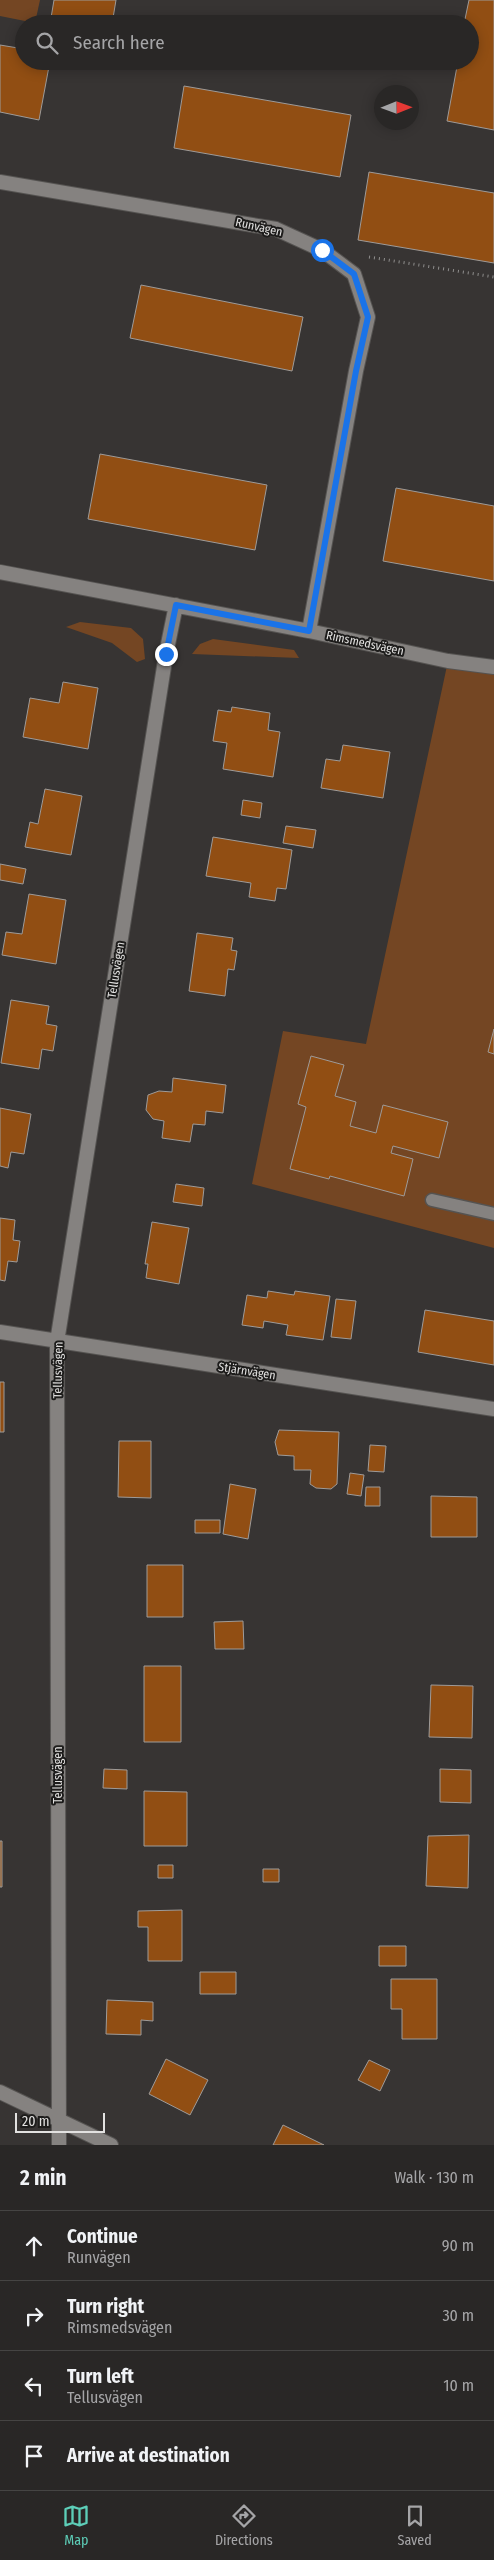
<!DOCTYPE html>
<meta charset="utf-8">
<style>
body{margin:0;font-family:"Fira Sans Condensed",sans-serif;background:#353332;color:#f1f3f6}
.compass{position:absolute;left:374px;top:85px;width:45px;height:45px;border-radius:50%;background:#292726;box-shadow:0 2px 12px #0003;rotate:89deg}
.scale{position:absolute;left:15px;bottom:12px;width:90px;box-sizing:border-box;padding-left:5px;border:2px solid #e2e1e0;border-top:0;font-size:14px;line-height:18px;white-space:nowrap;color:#e2e1e0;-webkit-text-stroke:4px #1d1c1b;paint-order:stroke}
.stop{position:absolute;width:15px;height:15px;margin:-11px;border:4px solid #1a73e8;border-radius:50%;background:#fff}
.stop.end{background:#1a73e8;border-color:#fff;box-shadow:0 1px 5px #0008}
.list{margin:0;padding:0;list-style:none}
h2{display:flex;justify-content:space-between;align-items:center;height:65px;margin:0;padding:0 20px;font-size:21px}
h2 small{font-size:16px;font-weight:400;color:#a5a5a7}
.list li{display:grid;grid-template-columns:32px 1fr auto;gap:15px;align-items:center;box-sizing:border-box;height:70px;padding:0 20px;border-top:1px solid #454443}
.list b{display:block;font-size:19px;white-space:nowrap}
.list p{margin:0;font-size:16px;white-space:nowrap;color:#a5a5a7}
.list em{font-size:16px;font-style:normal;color:#a5a5a7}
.icon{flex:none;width:28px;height:28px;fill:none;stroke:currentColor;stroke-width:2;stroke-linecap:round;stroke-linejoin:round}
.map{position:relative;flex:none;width:494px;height:2145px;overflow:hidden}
.search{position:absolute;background:#292726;box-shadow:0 2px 12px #0003;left:15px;right:15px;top:15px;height:55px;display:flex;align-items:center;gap:12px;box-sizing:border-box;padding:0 18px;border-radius:28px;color:#a5a5a7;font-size:19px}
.sheet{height:345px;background:#292726}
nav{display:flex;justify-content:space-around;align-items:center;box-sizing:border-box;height:70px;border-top:1px solid #454443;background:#292726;font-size:14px;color:#a5a5a7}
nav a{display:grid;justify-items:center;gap:2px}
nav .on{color:#5dceb8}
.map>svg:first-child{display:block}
.green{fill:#744623}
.building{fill:#914e13;stroke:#9e9b99}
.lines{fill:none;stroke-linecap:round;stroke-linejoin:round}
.service-casing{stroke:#555351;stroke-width:15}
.minor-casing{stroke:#555351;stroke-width:16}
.path{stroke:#8f8e8d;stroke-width:3;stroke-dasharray:1 4;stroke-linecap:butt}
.service{stroke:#858280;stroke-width:12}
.minor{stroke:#858280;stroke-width:14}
.route{stroke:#1a73e8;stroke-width:6}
.labels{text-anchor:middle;stroke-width:4;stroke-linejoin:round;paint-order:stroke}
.street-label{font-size:12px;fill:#e2e1e0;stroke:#1d1c1b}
</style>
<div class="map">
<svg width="494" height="2145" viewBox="0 0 494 2145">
<rect width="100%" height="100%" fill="#373433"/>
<path class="green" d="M0,0H40L35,23L0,16Z
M80,622L131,628L143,639L145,659L137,662L112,643L66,627Z
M213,639L294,650L299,658L192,654L200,644Z
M448,661L494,667V1248L252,1184L283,1031L366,1044Z"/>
<path class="building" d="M54,0H116L112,24H50Z
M469,0H494V130L447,121L458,61H470V24H464Z
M0,45L24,49V61H50L39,120L0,112Z
M184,86L351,115L340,177L174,148Z
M369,172L494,193V263L358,240Z
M141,285L303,317L292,371L130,338Z
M100,454L267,485L255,550L88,519Z
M396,488L494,506V581L383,561Z
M63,682L98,688L88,749L23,737L30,698L59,703Z
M232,707L270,713L268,730L280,732L273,777L223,769L227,743L213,741L218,710L231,712Z
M343,745L390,752L383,798L321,788L326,759L340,761Z
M45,789L82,796L71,855L25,847L30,822L38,824Z
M243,800L262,803L260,818L241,815Z
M286,826L316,830L313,848L283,843Z
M213,837L292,850L286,889L277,888L275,901L249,897L251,883L206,876Z
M0,864L26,869L23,884L0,880Z
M29,894L66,900L56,964L2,955L6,932L22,934Z
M197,933L233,938L231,950L237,951L234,970L228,969L225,996L189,991Z
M11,1000L49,1006L46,1024L57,1026L53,1051L42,1049L39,1069L1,1063Z
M494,1029V1054L488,1052Z
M311,1056L344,1065L335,1096L356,1102L350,1126L376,1133L383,1105L448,1122L439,1158L393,1146L391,1153L413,1159L404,1196L330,1176L329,1179L290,1169L306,1107L298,1104Z
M173,1078L226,1085L223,1113L206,1111L205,1125L193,1124L190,1142L162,1138L164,1121L153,1119L146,1110L148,1095L159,1091L172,1092Z
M0,1108L31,1114L24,1154L11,1152L8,1168L0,1166Z
M176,1184L204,1188L202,1206L173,1202Z
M0,1218L15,1220L13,1240L20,1241L17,1262L8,1261L5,1281L0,1280Z
M152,1222L189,1228L179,1284L146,1278L148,1264H145Z
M268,1291L294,1295L295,1291L330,1296L323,1340L286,1335L288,1325L264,1321L263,1328L242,1325L247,1295L267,1298Z
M336,1299L356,1301L351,1339L331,1337Z
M425,1310L494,1321V1365L418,1352Z
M0,1382H4V1432H0Z
M279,1430L339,1432L337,1484L331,1489L316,1488L310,1484L311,1470H294V1456L278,1455L275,1442Z
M119,1441H151V1498L118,1497Z
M370,1445L386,1446L384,1472L368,1471Z
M350,1473L364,1475L361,1496L347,1494Z
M230,1484L256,1489L248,1539L223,1534Z
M366,1487H380V1506H365Z
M431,1496L477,1497V1537H431Z
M195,1520H220V1533H195Z
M147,1565H183V1617H147Z
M243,1621L244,1649H215L214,1622Z
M144,1666H181V1742H144Z
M431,1685L473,1686L472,1738L429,1737Z
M104,1769L127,1770V1789L103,1788Z
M440,1769L471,1770V1803L440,1802Z
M144,1791L187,1792V1846H144Z
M469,1835L468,1888L426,1886L428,1836Z
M0,1841H2V1887H0Z
M158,1865H173V1878H158Z
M263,1869H279V1882H263Z
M182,1910V1961H148V1927H138V1911Z
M379,1946H406V1966H379Z
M200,1972H236V1994H200Z
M391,1979H437V2039H402V2009H391Z
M107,2000L153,2002V2021L141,2020V2035L106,2034Z
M166,2059L208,2080L190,2115L149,2094Z
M369,2060L390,2070L380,2091L358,2080Z
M283,2125L324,2145H273Z"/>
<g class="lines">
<g class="service-casing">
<path id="service" d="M432,1200L494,1214"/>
</g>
<g class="minor-casing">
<path id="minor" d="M0,182L276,229L322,250L354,274L368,317L356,371L309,631
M0,572L309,631L448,661L494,667
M0,1332L494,1409
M0,2092L111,2145
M59,2145L57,1342L166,654L176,605"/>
</g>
<path class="path" d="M369,257L494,277"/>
<use href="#service" class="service"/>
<use href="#minor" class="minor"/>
</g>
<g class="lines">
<path class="route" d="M166,654L176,605L309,631L356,371L368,317L354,274L322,250"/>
</g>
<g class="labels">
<g class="street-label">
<text transform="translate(259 227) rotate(13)" y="4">Runvägen</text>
<text transform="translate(365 643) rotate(12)" y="4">Rimsmedsvägen</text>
<text transform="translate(116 970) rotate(-81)" y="4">Tellusvägen</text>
<text transform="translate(58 1370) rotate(-89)" y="4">Tellusvägen</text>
<text transform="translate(247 1371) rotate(9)" y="4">Stjärnvägen</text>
<text transform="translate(58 1775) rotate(-90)" y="4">Tellusvägen</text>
</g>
</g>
</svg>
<svg class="compass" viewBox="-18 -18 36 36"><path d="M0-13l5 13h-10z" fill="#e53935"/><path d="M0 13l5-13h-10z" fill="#a5a5a7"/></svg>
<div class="scale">20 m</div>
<div class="stop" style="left:322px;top:250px"></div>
<div class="stop end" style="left:166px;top:654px"></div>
<div class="search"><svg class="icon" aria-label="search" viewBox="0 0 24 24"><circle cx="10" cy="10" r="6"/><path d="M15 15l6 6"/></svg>Search here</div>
</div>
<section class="sheet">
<h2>2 min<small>Walk · 130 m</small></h2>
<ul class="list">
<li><svg class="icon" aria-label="ahead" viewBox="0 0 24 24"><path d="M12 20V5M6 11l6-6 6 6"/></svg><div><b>Continue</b><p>Runvägen</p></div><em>90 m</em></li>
<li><svg class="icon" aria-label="right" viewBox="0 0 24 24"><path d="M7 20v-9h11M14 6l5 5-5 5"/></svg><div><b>Turn right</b><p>Rimsmedsvägen</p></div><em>30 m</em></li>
<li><svg class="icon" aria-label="left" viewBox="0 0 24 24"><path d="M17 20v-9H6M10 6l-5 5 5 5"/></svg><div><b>Turn left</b><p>Tellusvägen</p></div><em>10 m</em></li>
<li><svg class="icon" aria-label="arrive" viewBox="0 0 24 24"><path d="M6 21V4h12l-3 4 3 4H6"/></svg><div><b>Arrive at destination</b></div></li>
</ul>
</section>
<nav>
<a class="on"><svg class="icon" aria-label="map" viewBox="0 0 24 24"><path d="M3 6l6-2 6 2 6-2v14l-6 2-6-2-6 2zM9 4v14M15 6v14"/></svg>Map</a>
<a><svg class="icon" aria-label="directions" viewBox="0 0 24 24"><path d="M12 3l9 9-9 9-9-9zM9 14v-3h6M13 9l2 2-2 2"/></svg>Directions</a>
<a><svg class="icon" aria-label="saved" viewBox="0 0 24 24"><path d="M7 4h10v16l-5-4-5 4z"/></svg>Saved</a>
</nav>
